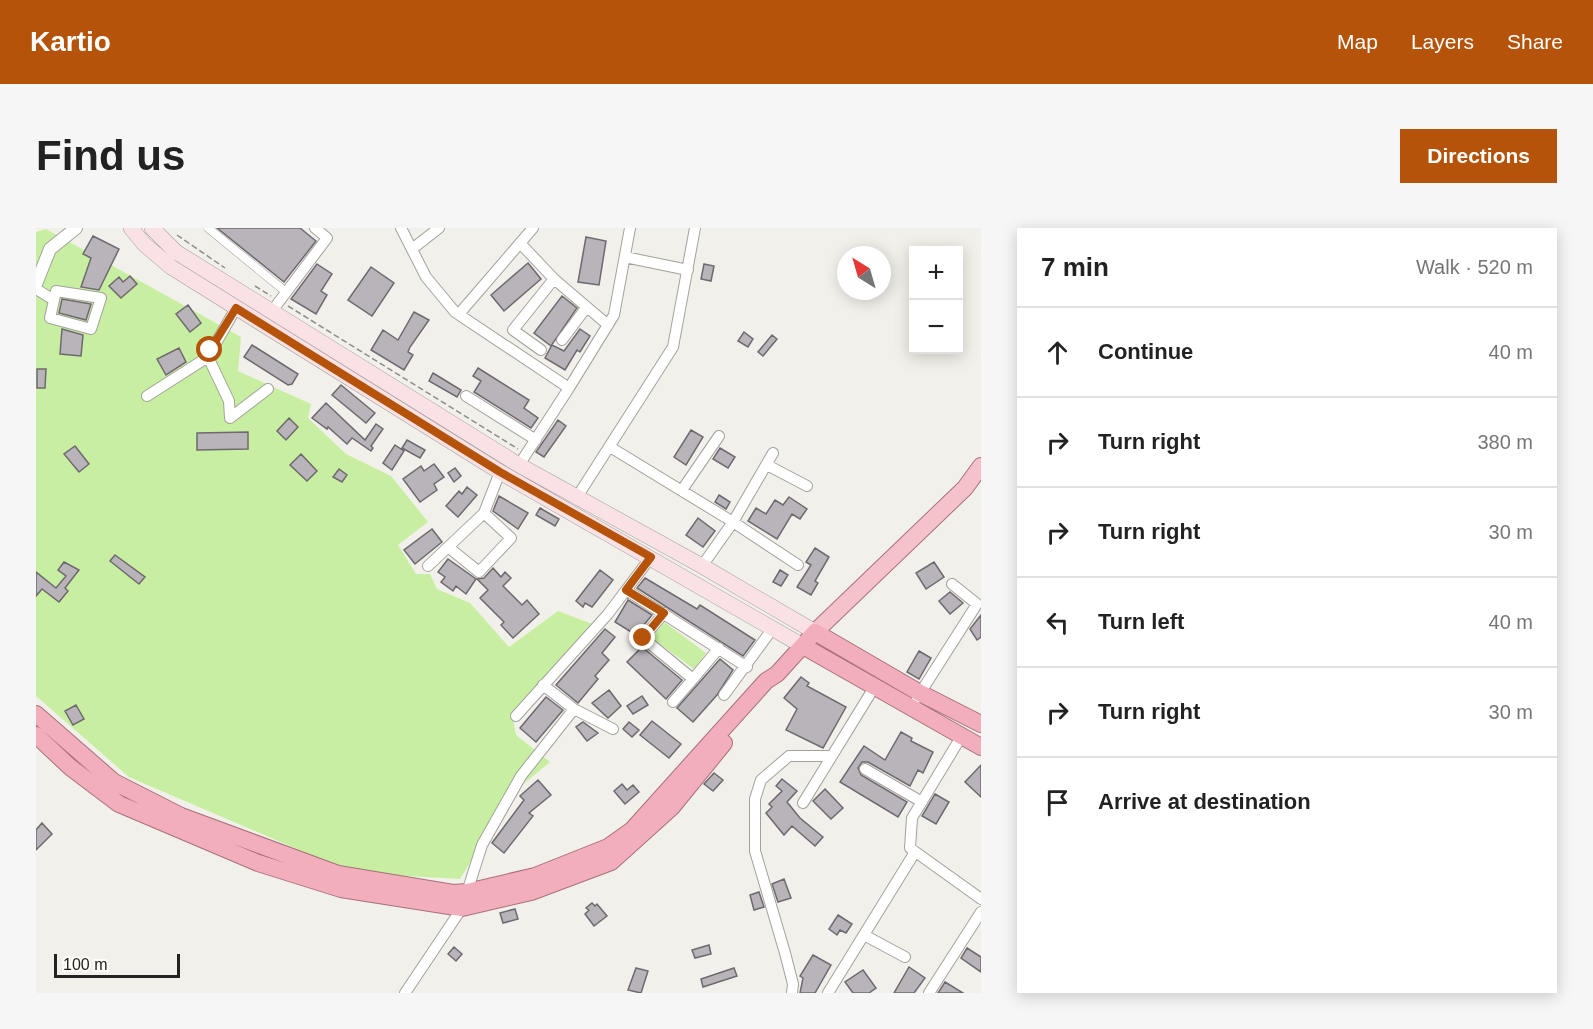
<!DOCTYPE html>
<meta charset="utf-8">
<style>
body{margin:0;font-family:Arial,sans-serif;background:#f6f6f6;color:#222}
.controls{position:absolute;right:18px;top:18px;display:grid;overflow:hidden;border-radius:0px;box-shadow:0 3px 15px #0003}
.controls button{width:54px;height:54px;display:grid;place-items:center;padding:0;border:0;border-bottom:2px solid #e0e0e0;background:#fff;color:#222;font:30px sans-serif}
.compass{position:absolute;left:801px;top:18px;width:54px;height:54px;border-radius:50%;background:#fff;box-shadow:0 3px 15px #0003;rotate:323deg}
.scale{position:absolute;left:18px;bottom:15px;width:126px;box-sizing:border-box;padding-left:6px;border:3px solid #242321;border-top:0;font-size:16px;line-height:21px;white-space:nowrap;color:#242321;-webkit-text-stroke:4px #fffdf8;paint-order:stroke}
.stop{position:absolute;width:18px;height:18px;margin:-14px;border:4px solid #b45309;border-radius:50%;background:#fff}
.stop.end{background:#b45309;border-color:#fff;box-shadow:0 2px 6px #0008}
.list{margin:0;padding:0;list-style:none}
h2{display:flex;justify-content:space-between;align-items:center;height:78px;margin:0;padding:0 24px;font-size:26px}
h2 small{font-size:20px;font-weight:400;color:#767676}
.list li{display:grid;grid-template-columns:39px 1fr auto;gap:18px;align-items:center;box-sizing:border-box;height:90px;padding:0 24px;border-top:2px solid #e0e0e0}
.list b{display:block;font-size:22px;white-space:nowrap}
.list em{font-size:20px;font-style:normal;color:#767676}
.icon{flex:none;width:33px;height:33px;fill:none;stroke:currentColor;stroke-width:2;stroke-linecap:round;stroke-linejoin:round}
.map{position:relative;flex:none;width:945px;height:765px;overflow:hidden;border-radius:0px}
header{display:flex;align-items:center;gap:36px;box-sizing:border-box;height:84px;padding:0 30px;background:#b45309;color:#fff}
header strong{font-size:28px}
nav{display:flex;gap:33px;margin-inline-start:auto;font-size:21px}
.intro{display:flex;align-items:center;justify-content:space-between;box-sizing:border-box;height:144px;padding:0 36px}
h1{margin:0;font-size:42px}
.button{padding:15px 27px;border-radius:0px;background:#b45309;color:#fff;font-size:21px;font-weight:700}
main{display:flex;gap:36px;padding:0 36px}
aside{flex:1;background:#fff;border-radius:0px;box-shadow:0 3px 15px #0003}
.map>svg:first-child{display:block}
.green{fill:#c8efa1}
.building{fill:#b9b4b9;stroke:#6e696e;stroke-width:1.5}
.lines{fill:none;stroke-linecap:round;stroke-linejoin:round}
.pedestrian-casing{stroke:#a3a19b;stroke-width:9}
.minor-casing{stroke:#a3a19b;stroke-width:12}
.tertiary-casing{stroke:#a3a19b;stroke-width:14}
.secondary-casing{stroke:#a3a19b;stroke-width:16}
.primary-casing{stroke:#a8707a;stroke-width:18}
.trunk-casing{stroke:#a8707a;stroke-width:18}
.path{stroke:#8d8c88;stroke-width:1.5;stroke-dasharray:6 3;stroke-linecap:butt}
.pedestrian{stroke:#fff;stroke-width:8}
.minor{stroke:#fff;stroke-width:10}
.tertiary{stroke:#fff;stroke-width:12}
.secondary{stroke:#fae1e6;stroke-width:15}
.primary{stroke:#f5c2cc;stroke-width:16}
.trunk{stroke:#f2aebb;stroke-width:16}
.route{stroke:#b45309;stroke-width:8}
</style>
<header>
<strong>Kartio</strong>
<nav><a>Map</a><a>Layers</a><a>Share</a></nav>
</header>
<div class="intro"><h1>Find us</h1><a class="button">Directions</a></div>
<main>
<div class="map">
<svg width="945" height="765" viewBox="0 0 945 765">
<rect width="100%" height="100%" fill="#f2f0ea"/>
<path class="green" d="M10,1L205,109L202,143L275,176L272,190L310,226L355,248L392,294L362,317L380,346H394L401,361L434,375L473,419L522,383L559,397L477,491L480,507L514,534L479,563L424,651L317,645L93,549L0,468V4Z
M628,394L670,425L658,441L616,410Z"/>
<path class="building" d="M181,0H264L280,13L248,54Z
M57,8L83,21L63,62L45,59L55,30L47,26Z
M550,9L570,13L563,57L542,54Z
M492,35L505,51L468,83L455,67Z
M281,36L296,46L285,63L291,67L280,86L255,71Z
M668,36L678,38L675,53L665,51Z
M335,39L358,55L336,88L312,72Z
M94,48L101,56L85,70L73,58L83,49L87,54Z
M526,68L541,80L515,118L498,105Z
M26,71L55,76L50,92L23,85Z
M152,77L165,95L154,104L140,86Z
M378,84L393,92L374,119L372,124L377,127L368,142L335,122L347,102L362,112Z
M26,101L47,107L45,128L24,126Z
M544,101L554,108L544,124L541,122L529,142L509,130L516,117L528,123Z
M708,104L717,111L712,119L702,113Z
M736,107L741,111L727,128L722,124Z
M216,117L262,146L256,156L252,157L208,129Z
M143,120L150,134L130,147L121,131Z
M442,140L493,172L488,180L502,190L495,200L438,164L445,153L437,148Z
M1,141H10L9,160H1Z
M397,145L425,162L421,169L393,153Z
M305,157L339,185L330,195L296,167Z
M290,175L329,212L340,196L347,201L335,218L337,220L335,223L316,210L311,216L292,199L291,201L276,190Z
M253,190L262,199L250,212L241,203Z
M522,192L530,198L508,229L500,224Z
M655,202L667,209L650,237L638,229Z
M212,204V221L161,222V205Z
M371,212L389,222L384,230L366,220Z
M359,217L368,223L356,242L347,235Z
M39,218L53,236L43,244L28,226Z
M684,220L699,229L692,240L677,231Z
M265,226L281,243L271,253L254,237Z
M398,236L408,249L398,256L401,262L384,274L367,251L385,238L388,243Z
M419,240L425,248L418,254L412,245Z
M303,241L311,247L306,254L297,249Z
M431,259L441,267L422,289L410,278L423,263L426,266Z
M683,267L694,274L690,281L679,274Z
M463,268L492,285L482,301L457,283Z
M753,269L771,281L764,291L756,286L741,311L712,293L720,280L730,286L739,272L747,277Z
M504,280L523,291L519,298L500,287Z
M662,290L679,303L667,319L650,307Z
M396,301L406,314L379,336L368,322Z
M779,320L793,329L779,353L782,355L775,367L761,359L775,337L770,334Z
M79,327L109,349L103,356L74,333Z
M412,331L440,351L430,366L420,358L417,363L405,354L409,349L402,344Z
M28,334L43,342L29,360L32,363L23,374L6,361L0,368V344L20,360L30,348L22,342Z
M898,334L908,349L890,361L880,345Z
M457,340L465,349L469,344L475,350L467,358L486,377L491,372L503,386L477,410L465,397L468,394L444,370L452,362L441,351L448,350Z
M564,342L577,352L556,379L549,375L547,379L540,373Z
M744,342L752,347L745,358L737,354Z
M609,350L661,381L664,377L719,412L707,428L601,360Z
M914,364L927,375L914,386L903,373Z
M592,372L616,387L600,407L579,394Z
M945,387V409L941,412L934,401Z
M569,401L579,409L566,425L573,432L559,448L562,451L542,475L520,457Z
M606,419L646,452L630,471L591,434Z
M883,423L895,430L883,451L871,444Z
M684,431L697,442L681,467L657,494L641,480Z
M765,449L773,455L771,458L810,479L787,520L750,502L761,481L748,470Z
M573,462L585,478L572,490L556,475Z
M606,468L612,477L597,486L591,478Z
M510,469L527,482L500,514L484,500Z
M40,477L48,491L37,497L29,483Z
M616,493L645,516L633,530L604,507Z
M547,494L562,505L551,513L540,499Z
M593,494L603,502L596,509L587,501Z
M865,504L876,510L875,513L897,524L887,545L882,542L874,558L832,534H826L822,540L825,547L871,574L862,589L804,554L828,518L849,532Z
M945,537V569L929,554Z
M678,545L687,552L677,563L668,556Z
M746,551L761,563L751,574L764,590L787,609L779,618L756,598L748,607L730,585L736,579L733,576L746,563L740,558Z
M502,552L515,567L493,585L497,588L468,625L456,615L488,572L484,568Z
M586,556L591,562L597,557L603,564L589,576L578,563Z
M789,561L807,580L795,591L777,573Z
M899,566L913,574L900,596L886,588Z
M6,595L16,606L0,622V602Z
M748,651L755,670L742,674L736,656Z
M723,664L728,679L718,682L714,667Z
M556,675L559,678L561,676L571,688L558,698L549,686L553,682L550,680Z
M479,681L482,691L467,695L464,685Z
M802,687L816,696L810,705L804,702L801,707L793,701Z
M673,717L675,726L659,730L656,722Z
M418,719L426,726L420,733L412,726Z
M931,720L945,729V744L925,730Z
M777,727L795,737L779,765H764L767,750L764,748Z
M873,739L889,750L878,765H858Z
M600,740L612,743L605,765L592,762Z
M698,740L701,748L667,759L665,751Z
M827,742L840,760L833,765H817L809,754Z
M909,754L927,765H902Z"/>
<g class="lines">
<g class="pedestrian-casing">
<path id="pedestrian" d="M172,0L250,64"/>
</g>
<g class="minor-casing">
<path id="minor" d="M365,0L390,49L419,84L533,160L483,237
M484,15L518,51L477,102L505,122
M376,21L403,0
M589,29L652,42
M518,51L572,97
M0,61L18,72L14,90L55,101L65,70L20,63L18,72
M236,83L291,10L279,0
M423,86L497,0
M526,112L550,80
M172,129L193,173L194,190L232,161
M533,160L578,87L594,0
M111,168L172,129L200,80
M430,168L500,212
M574,219L697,294L762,337
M731,237L771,258
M646,262L683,208
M541,269L637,119L659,0
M412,319L443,344L475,310L448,285
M392,338L448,285L464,244
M666,338L697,294L737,225
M590,362L711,439
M628,385L607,410L657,451L683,420
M507,457L538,481
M688,467L737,400
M881,470L941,376L916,356
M637,474L657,451
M480,488L572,386L615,329
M925,509L876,590L874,620L945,671
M829,541L886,574
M767,575L839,458
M828,707L869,729
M369,765L426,680L446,617L485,548L538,481L577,501
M756,765L757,756L749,725L719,623V571L725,552L753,528H796
M792,765L879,624
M893,765L945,684"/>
</g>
<g class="tertiary-casing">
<path id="tertiary" d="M0,56L14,21L40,0"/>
</g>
<g class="secondary-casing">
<path id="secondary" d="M95,0L108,16L135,39L464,244L767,418
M116,0L140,24L483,237L666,338L779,404"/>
</g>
<g class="primary-casing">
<path id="primary" d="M779,404L929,260L945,238"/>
</g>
<g class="trunk-casing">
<path id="trunk" d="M767,418L945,519
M0,486L78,554L145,588L302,646L417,665L431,664L499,648L572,619L596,602L730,453L741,446L779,404L884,465L945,496
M0,507L34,539L83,576L222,635L305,661L426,680L495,664L575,634L636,579L688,515"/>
</g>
<path class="path" d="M141,7L189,40
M219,58L235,68
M252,78L482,221"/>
<use href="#pedestrian" class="pedestrian"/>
<use href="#minor" class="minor"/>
<use href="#tertiary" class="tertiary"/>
<use href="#secondary" class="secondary"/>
<use href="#primary" class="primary"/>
<use href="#trunk" class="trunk"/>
</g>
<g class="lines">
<path class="route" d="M174,122L200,80L464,244L615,329L590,362L628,385L607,410"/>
</g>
</svg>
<div class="controls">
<button>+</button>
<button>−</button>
</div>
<svg class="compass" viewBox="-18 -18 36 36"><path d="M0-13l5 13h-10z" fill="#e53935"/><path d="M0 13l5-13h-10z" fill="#767676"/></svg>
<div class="scale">100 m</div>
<div class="stop" style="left:174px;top:122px"></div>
<div class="stop end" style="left:607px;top:410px"></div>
</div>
<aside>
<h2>7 min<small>Walk · 520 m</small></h2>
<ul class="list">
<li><svg class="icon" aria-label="ahead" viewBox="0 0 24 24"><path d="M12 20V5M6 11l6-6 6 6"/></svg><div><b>Continue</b></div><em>40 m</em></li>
<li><svg class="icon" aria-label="right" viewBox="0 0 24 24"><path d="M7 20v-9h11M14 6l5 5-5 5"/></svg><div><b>Turn right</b></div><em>380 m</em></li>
<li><svg class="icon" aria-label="right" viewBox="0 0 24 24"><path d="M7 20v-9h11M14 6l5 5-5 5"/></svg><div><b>Turn right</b></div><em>30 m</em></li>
<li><svg class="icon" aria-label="left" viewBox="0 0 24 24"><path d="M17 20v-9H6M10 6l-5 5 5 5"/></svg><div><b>Turn left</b></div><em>40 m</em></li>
<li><svg class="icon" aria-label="right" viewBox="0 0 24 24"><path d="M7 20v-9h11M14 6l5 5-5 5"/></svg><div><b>Turn right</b></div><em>30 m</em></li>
<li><svg class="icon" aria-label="arrive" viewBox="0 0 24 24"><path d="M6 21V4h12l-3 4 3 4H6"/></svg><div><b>Arrive at destination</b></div></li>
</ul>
</aside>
</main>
